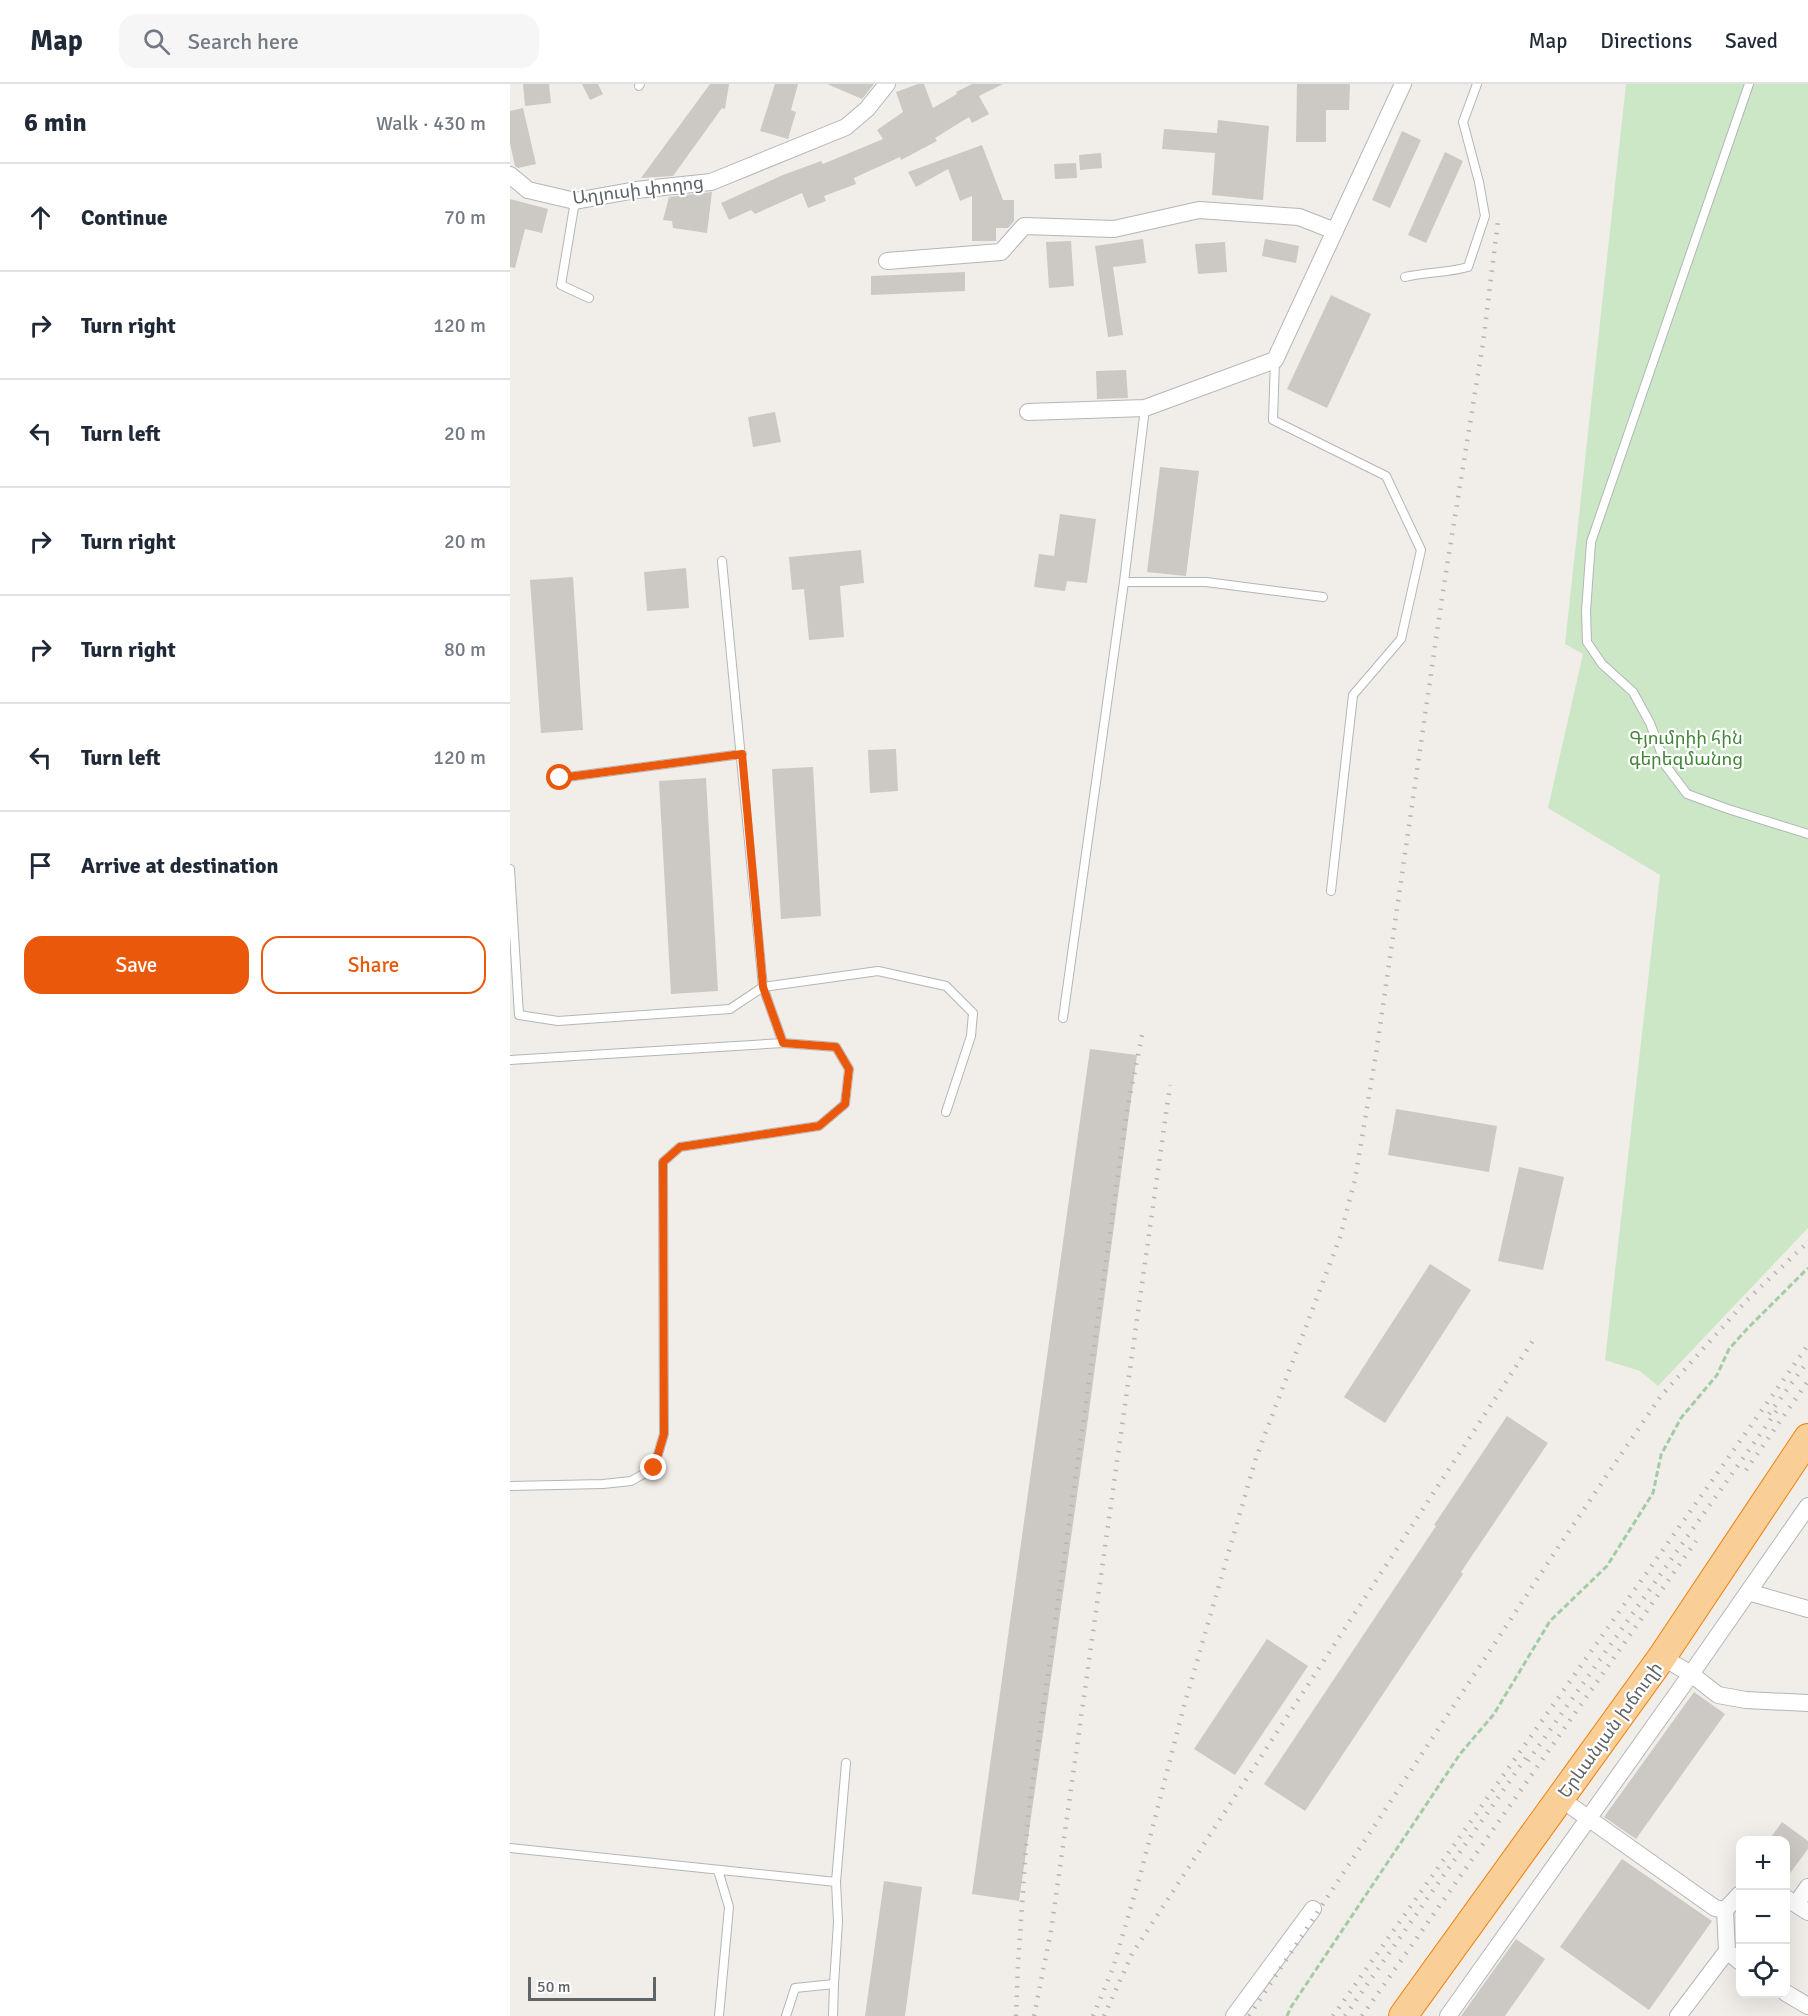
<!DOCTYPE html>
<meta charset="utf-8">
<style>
body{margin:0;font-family:Signika,"Noto Sans Armenian",sans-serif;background:#f6f6f7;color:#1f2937}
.controls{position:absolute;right:18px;bottom:18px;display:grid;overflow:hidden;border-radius:12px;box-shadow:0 6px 24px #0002}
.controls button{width:54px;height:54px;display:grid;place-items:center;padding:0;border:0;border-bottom:2px solid #e0e1e3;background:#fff;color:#1f2937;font:30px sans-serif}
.scale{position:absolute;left:18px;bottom:15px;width:128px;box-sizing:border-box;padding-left:6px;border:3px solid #5f6467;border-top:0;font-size:16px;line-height:21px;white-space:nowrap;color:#5f6467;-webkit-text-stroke:4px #fff;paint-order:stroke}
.stop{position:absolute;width:18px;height:18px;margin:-14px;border:4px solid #ea580c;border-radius:50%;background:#fff}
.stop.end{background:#ea580c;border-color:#fff;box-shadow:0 2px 6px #0008}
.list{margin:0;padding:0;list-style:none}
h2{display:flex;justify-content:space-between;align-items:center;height:78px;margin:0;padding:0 24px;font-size:26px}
h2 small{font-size:20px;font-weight:400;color:#747a83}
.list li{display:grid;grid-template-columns:39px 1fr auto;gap:18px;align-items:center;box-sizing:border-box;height:108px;padding:0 24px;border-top:2px solid #e0e1e3}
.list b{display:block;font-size:22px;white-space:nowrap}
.list em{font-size:20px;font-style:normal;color:#747a83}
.actions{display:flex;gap:12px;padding:18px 24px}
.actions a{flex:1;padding:14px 0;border:2px solid #ea580c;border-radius:18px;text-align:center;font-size:21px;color:#ea580c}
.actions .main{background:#ea580c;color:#fff}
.icon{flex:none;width:33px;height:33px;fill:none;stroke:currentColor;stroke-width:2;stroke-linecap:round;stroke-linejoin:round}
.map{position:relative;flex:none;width:1298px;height:1932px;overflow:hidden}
header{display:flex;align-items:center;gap:36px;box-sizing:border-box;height:84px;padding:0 30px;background:#fff;border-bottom:2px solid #e0e1e3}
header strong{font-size:28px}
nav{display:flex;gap:33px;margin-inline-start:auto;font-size:21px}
.search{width:420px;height:54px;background:#f6f6f7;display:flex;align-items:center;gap:15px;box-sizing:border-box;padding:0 21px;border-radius:18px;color:#747a83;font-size:22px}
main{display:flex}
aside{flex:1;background:#fff}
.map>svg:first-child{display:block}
.green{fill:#cce7c6}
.building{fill:#ccc8c4}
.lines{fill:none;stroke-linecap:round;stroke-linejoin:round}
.lane-casing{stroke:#b3b6b9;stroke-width:10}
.street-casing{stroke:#b3b6b9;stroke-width:18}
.highway-casing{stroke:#ef7f09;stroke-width:30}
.path{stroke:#a2cca7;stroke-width:3;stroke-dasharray:6 3;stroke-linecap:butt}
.lane{stroke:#fff;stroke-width:8}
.street{stroke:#fff;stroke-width:16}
.highway{stroke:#f9cf97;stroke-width:28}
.rail{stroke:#b4b5b5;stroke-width:4.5;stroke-dasharray:1.5 8;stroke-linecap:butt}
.route{stroke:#ea580c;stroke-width:8}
.labels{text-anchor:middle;stroke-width:4.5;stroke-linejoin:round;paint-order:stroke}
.street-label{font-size:18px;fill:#5f6467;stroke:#fff}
.park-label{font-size:18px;fill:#428539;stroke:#fff}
</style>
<header>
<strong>Map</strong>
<div class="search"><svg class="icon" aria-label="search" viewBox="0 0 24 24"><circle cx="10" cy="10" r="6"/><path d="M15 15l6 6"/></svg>Search here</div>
<nav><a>Map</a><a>Directions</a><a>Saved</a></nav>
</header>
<main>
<aside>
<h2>6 min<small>Walk · 430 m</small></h2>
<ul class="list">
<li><svg class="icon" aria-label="ahead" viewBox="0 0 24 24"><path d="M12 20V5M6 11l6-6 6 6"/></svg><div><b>Continue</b></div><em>70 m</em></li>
<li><svg class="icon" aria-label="right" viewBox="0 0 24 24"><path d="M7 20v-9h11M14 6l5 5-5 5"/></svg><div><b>Turn right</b></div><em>120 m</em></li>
<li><svg class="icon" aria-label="left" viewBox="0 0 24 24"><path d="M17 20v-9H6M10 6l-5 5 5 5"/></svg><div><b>Turn left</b></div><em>20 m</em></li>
<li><svg class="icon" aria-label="right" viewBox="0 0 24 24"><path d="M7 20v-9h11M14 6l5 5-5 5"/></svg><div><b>Turn right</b></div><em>20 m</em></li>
<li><svg class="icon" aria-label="right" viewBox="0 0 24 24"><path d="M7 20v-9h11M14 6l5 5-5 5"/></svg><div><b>Turn right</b></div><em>80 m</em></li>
<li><svg class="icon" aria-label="left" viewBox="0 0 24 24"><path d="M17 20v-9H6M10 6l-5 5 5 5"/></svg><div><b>Turn left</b></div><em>120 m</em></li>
<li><svg class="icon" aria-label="arrive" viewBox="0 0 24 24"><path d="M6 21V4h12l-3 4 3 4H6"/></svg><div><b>Arrive at destination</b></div></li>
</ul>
<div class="actions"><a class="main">Save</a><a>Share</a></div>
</aside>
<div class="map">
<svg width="1298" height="1932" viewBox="0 0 1298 1932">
<rect width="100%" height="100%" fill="#f1ede8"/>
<path class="green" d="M1116,0H1298V1144L1148,1302L1130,1287L1095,1276L1150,791L1038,724L1073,570L1055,560Z"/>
<path class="building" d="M13,0H39L41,19L15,22Z
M72,0H88L93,10L80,16Z
M200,0H219L215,25L212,24L163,92L131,94Z
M265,0H288L281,26L286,28L278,55L250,47Z
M317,0H364L352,15Z
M408,0H414L423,24L447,10L446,8L462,0H493L469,12L479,30L462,39L459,33L425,54L427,57L391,76L390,73L344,94L346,100L314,112L316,117L298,124L292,109L245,130L241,126L219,136L211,119L273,91L311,77L313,80L373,55L367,46L393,28L386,8Z
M787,0H840L839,26H816V58H786Z
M13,24L26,80L8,84L5,82L0,59V27Z
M708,36L759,42L753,116L702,111L705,69L652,65L654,45L707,49Z
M892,47L911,56L880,124L862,116Z
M472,61L493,116H504V137L498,144H486V157H462V112L450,117L438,85L406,103L398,88Z
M935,68L953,77L916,159L898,151Z
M591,69L592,84L570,86L569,71Z
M566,79L567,94L545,95L544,80Z
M202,108L197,149L163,144L162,137L153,136L159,113Z
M0,115L38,125L32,149L15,145L5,184L0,183Z
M633,155L636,179L603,183L613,251L598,253L585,162Z
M755,155L789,162L786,179L752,172Z
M561,157L564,202L539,204L536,158Z
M715,158L717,188L688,190L685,160Z
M455,188V207L361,211V192Z
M821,211L861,230L817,324L777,305Z
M616,286L618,314L587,315L586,287Z
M265,328L271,358L243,363L238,333Z
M650,383L689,387L676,492L637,488Z
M550,430L586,435L577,499L557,497L555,507L524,503L529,470L544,472Z
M351,466L354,499L330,502L334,553L299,556L294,505L282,506L279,473Z
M176,484L179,524L137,527L134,488Z
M63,493L73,646L31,649L20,496Z
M386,665L388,707L360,709L358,666Z
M303,683L311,832L271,835L262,685Z
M196,694L208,907L161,910L149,697Z
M580,965L627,971L578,1335L509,1817L462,1810Z
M886,1025L987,1042L979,1088L878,1071Z
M1009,1083L1054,1093L1033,1186L988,1177Z
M920,1180L961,1206L875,1339L834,1313Z
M997,1332L1038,1359L951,1488L953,1490L795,1727L754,1700L926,1442L924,1441Z
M757,1555L798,1582L725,1691L684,1665Z
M1184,1608L1215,1630L1126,1755L1094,1733Z
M1272,1738L1298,1757V1765L1275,1796V1756H1259Z
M1112,1775L1202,1837L1139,1926L1050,1863Z
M374,1797L412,1803L395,1932H355Z
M1006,1855L1035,1875L995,1932H951Z"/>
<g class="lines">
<g class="lane-casing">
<path id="lane" d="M1239,0L1081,458L1076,527L1077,558L1092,580L1123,608L1140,639L1156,682L1177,710L1218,725L1298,750
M129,2L130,0
M65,117L51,201L79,214
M895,193C916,188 937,189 958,183L975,132L969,98L953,38L967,0
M765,276L763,336L876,392L911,466L891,555L843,611L821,807
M614,498H696L813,513
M50,694L232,670
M0,785L9,931L48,937L220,925L253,903L368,887L436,902L463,929L461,952L436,1028
M553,934L614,498L635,324
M0,976L273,959L253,903L212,477
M0,1402L93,1400L121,1397L144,1384L154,1350L153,1078L170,1063L309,1042L335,1020L339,985L326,963L273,959
M0,1764L326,1798L328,1838L324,1900L285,1904L276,1932
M208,1786L219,1823L209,1932
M326,1798L336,1679
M323,1932L324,1900"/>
</g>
<g class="street-casing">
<path id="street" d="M0,91L18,106L65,117L126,106L201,98L336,43L357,25L377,0
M377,177L491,168L514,142L604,145L689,126L789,133L825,147
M518,328L635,324L765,276L893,0
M1238,1508L1298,1525
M1152,1573L1181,1590L1208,1611L1236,1616L1298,1619
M1051,1715L1205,1824L1215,1826L1230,1810
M1276,1814L1298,1828
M1286,1820L1298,1803
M1215,1826L1217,1867L1230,1878
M1276,1909L1298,1922
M724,1932L803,1825
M938,1932L1181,1590L1298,1422
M1168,1932L1217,1867"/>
</g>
<g class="highway-casing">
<path id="highway" d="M893,1932L1152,1573L1298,1354"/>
</g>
<path class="path" d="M777,1932L781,1923L950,1670L984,1630L1040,1537L1097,1482L1143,1409L1151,1371L1171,1334L1207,1291L1219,1265L1237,1245L1298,1184"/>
<use href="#lane" class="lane"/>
<use href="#street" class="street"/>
<use href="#highway" class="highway"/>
<path class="rail" d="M1259,1330L1298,1277
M1236,1386L1298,1297
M1018,1677L1268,1325
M506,1932L508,1881L518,1732L617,1027L632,951
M524,1932L541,1847L660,1001
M583,1932L603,1884L630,1792L674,1622L746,1374L830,1153L845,1095L866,970L933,507L973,259L988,137
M594,1932L622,1870L1026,1252
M739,1932L1051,1459L1150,1313L1236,1217L1298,1158
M823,1932L1298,1261
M835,1932L1020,1668
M852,1932L1186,1457"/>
</g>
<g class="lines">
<path class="route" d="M50,694L232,670L253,903L273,959L326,963L339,985L335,1020L309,1042L170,1063L153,1078L154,1350L144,1384"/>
</g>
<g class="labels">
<g class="street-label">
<text transform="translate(128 106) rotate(-7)" y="6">Աղյուսի փողոց</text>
<text transform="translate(1100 1646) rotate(-54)" y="6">Երևանյան խճուղի</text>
</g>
<g class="park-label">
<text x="1176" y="660">Գյումրիի հին<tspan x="1176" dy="21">գերեզմանոց</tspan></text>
</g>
</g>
</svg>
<div class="controls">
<button>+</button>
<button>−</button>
<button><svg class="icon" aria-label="locate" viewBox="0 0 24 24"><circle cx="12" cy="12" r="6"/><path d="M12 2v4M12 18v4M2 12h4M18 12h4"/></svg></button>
</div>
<div class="scale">50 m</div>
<div class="stop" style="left:50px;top:694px"></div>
<div class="stop end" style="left:144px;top:1384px"></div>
</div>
</main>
